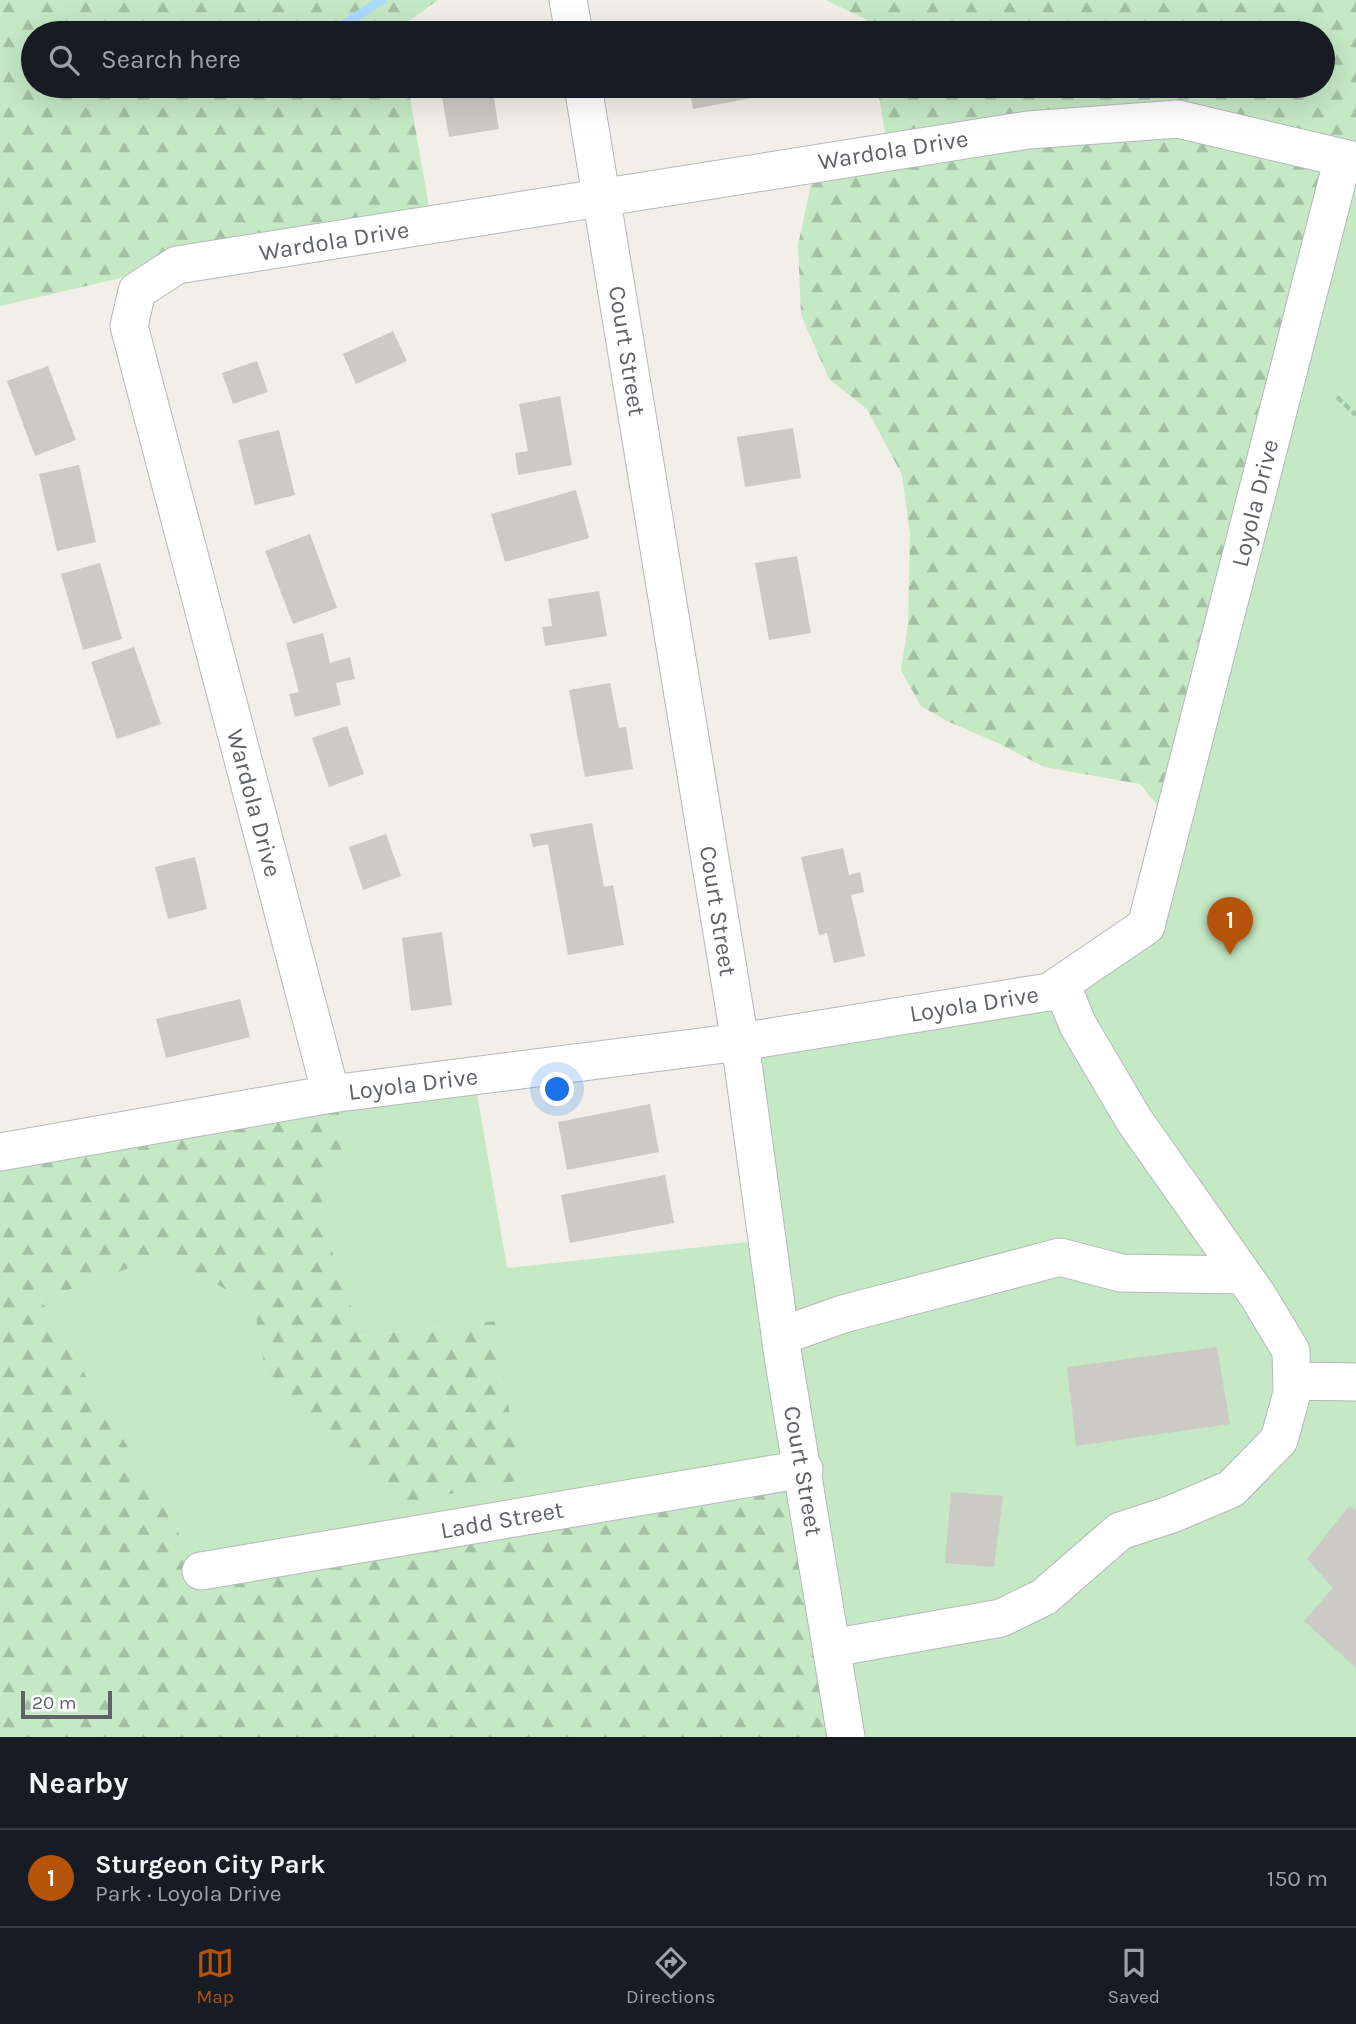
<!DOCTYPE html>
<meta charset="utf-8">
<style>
body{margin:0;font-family:Karla,sans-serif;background:#20242c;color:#f1f3f6}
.scale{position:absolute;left:21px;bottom:18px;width:91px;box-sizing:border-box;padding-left:7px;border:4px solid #5f6368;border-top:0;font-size:19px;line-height:24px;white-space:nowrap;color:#5f6368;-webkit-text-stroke:5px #fff;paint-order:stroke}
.you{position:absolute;left:558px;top:1090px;width:24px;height:24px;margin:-18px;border:5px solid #fff;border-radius:50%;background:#1a73e8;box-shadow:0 0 0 10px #1a73e833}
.badge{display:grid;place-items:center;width:46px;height:46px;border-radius:50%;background:#b45309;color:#fff;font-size:23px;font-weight:700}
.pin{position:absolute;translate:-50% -58px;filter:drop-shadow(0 2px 4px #0008)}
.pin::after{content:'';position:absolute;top:37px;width:24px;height:21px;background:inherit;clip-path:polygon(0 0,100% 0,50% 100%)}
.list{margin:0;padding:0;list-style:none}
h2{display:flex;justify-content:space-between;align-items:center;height:91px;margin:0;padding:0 28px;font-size:30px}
h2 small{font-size:23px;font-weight:400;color:#9ea1a6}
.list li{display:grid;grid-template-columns:46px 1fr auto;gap:21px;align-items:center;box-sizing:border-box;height:98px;padding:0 28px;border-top:2px solid #363941}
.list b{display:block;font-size:26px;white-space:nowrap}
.list p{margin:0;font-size:23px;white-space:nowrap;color:#9ea1a6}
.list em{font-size:23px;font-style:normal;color:#9ea1a6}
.icon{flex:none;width:38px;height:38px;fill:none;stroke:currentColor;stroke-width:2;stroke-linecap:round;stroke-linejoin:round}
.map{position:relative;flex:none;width:1356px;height:1737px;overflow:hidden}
.search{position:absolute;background:#171b24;box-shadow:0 7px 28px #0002;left:21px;right:21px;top:21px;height:77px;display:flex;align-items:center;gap:18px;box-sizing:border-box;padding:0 24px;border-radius:38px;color:#9ea1a6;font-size:26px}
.sheet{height:189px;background:#171b24}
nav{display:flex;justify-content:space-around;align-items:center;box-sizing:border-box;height:98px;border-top:2px solid #363941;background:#171b24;font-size:19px;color:#9ea1a6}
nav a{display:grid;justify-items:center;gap:4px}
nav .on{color:#b45309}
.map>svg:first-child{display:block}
.green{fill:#c5e8c5}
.forest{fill:url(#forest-firs)}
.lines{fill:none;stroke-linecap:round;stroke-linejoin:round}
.stream{stroke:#aadaff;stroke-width:9}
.building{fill:#cccac5}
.minor-casing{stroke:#b5b8bc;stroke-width:39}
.path{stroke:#9cc7a9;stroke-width:4.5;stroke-dasharray:7 3.5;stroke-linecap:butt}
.minor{stroke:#fff;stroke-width:37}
.labels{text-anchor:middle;stroke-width:5;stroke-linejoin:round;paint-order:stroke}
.street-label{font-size:24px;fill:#5f6368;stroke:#fff}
</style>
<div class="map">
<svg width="1356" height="1737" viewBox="0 0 1356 1737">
<defs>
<pattern id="forest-firs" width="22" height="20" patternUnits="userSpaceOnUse" patternTransform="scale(1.75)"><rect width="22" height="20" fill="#c5e8c5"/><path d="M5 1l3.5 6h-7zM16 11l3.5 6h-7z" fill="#a3c0a4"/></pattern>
</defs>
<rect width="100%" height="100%" fill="#f1efe8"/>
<path class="green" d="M1356,161V1737H846L201,1571L41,1300L162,1256L254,1304L266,1378L495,1321L361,1336L319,1212L347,1133L331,1094L474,1076L507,1268L767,1240L740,1042L1049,992L1146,926Z"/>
<path class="forest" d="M0,0H438L399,28V33H33V86H408L432,225L177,265L0,306Z
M826,0H1356V161L1172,823L1140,784L1044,767L1000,744L947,721L921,706L901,670L908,625L910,534L902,475L867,409L829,379L801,315L798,245L816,161L888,150L877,86H1323V33H869L867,20Z
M331,1094L347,1133L319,1212L361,1336L495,1321L520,1480L409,1502L333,1448L266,1378L254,1304L162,1256L41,1300L201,1571L804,1469L846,1737H0V1152Z"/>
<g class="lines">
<path class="stream" d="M330,33L382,0"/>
</g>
<path class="building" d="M771,25L773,33H732V32Z
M440,86H492L499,129L449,137Z
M689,86H782L784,92L693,109Z
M393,331L407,361L356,384L343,354Z
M257,361L268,392L233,404L222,373Z
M48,366L76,440L35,456L7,381Z
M560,396L572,465L518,475L515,453L528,451L519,404Z
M793,428L801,478L745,487L737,437Z
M279,430L295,495L255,505L238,440Z
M79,465L96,542L57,551L39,474Z
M576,490L589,538L505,562L491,514Z
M310,534L337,608L293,624L265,551Z
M797,556L811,633L769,640L755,563Z
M100,563L122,639L83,650L61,574Z
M599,591L607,636L545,646L542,627L552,626L548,599Z
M323,633L330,663L350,657L355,679L336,683L341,705L295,717L289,694L299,692L286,643Z
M134,647L161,724L117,739L91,662Z
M610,683L619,728L626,727L633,769L585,777L569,690Z
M347,726L364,774L329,787L312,738Z
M592,823L604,887L613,885L624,945L568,955L548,844L533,847L530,834Z
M386,834L401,876L363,890L349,847Z
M843,848L849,875L860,872L864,892L851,895L865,956L834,963L827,933L819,935L801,857Z
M195,857L207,909L168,919L155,867Z
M442,932L452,1005L411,1011L402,938Z
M240,999L250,1037L166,1058L156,1019Z
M650,1104L659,1152L567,1170L558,1122Z
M665,1175L674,1223L570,1243L561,1195Z
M1217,1347L1230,1424L1076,1446L1067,1367Z
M951,1492L1003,1496L994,1567L945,1563Z
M1349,1506L1356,1510V1668L1304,1621L1333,1588L1307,1559Z"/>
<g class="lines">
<g class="minor-casing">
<path id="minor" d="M568,0L574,33
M583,86L740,1042L783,1356L846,1737
M331,1094L129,326L137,291L177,265L1028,130L1178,119L1356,161
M0,1152L331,1094L740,1042L1049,992L1146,926L1343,158
M781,1336L843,1314L1060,1257L1121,1273L1242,1275
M1292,1381L1356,1382
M201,1571L804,1469
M832,1648L1001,1618L1044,1597L1120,1531L1172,1514L1231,1489L1279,1440L1292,1393L1291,1351L1258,1296L1134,1120L1078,1025L1061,984"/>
</g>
<path class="path" d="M1337,397L1356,415"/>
<use href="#minor" class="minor"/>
</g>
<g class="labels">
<g class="street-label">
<text transform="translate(893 150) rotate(-9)" y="8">Wardola Drive</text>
<text transform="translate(334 241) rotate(-9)" y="8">Wardola Drive</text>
<text transform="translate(627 351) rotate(81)" y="8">Court Street</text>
<text transform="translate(1255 503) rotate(-76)" y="8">Loyola Drive</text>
<text transform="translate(254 803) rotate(75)" y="8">Wardola Drive</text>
<text transform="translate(718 911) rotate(81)" y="8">Court Street</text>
<text transform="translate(974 1004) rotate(-9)" y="8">Loyola Drive</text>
<text transform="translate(413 1084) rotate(-7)" y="8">Loyola Drive</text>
<text transform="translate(803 1471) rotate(80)" y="8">Court Street</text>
<text transform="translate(502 1520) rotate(-10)" y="8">Ladd Street</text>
</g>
</g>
</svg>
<div class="scale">20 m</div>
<div class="you"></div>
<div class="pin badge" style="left:1230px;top:955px">1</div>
<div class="search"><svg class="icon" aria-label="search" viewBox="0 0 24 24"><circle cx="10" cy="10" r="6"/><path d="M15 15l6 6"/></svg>Search here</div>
</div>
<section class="sheet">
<h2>Nearby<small></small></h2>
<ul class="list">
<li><span class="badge">1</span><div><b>Sturgeon City Park</b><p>Park · Loyola Drive</p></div><em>150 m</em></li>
</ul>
</section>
<nav>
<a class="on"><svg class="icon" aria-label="map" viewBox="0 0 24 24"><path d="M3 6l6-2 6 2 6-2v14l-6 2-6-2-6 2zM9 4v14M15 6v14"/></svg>Map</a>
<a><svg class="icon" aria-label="directions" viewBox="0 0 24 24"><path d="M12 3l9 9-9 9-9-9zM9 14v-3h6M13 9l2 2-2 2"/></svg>Directions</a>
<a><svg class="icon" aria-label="saved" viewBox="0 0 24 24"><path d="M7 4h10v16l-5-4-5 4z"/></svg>Saved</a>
</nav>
